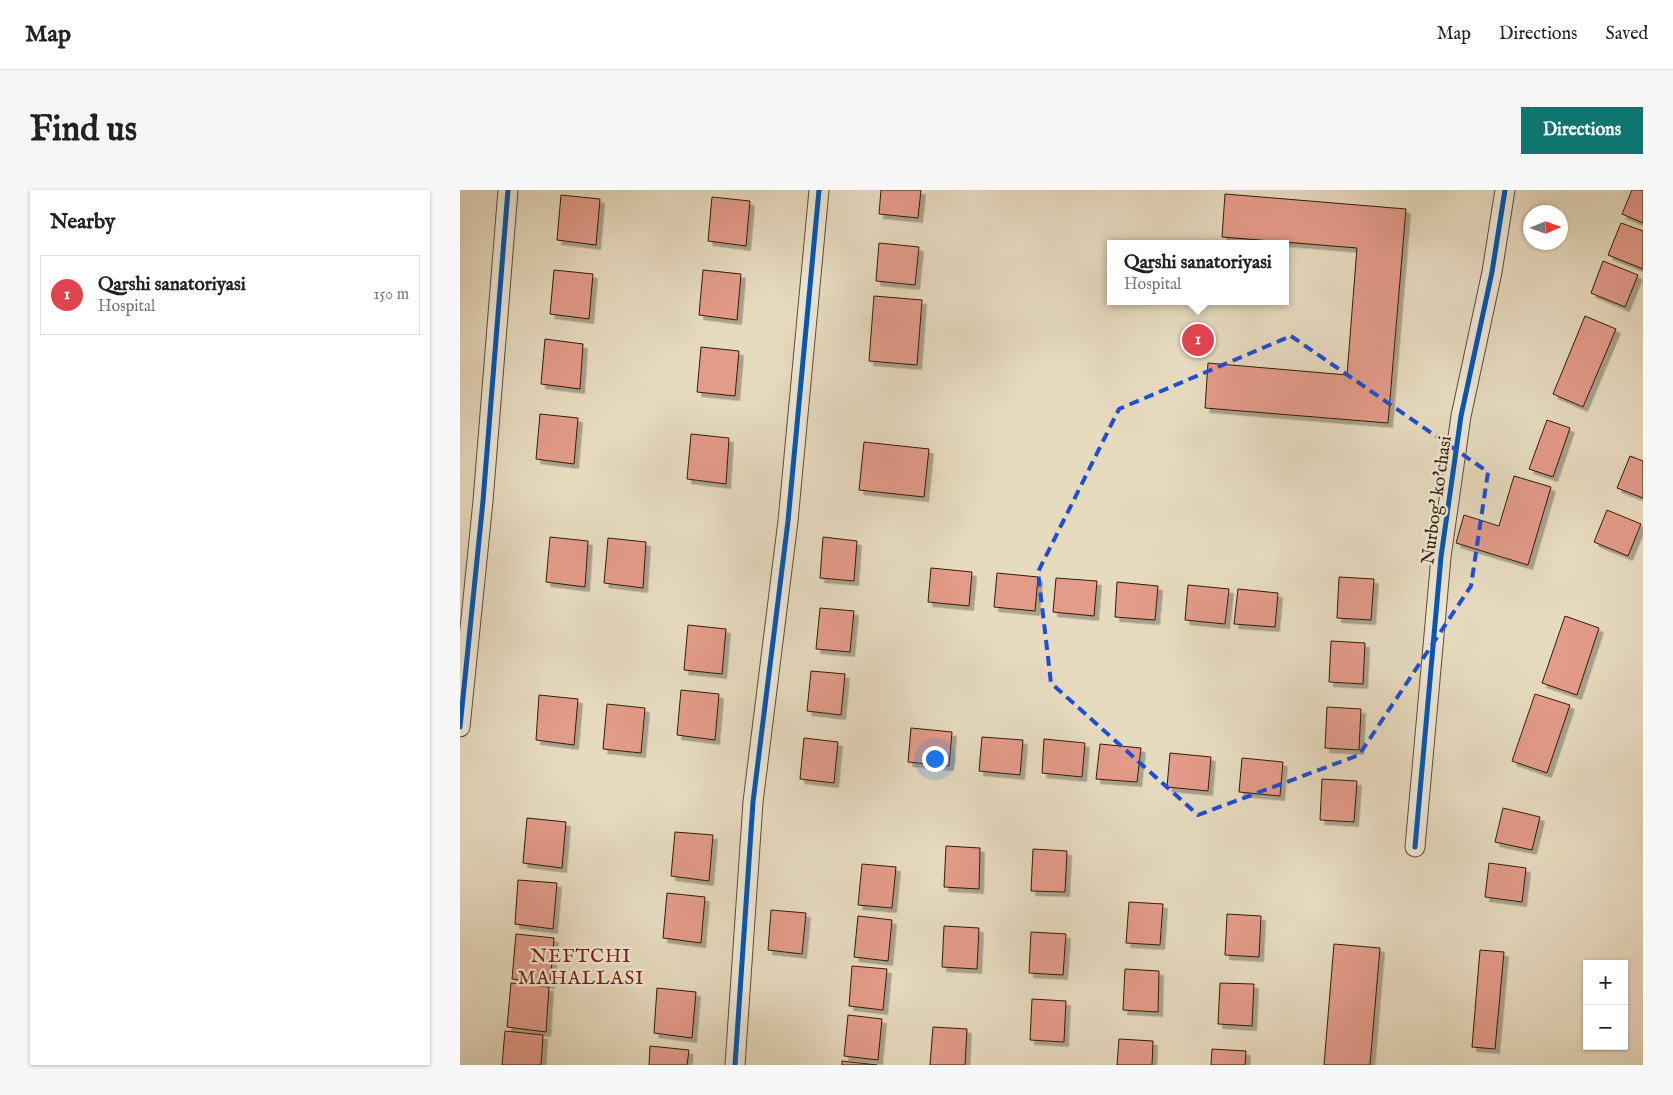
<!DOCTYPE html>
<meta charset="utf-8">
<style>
body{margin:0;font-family:"IM FELL English",serif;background:#f6f6f6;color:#222}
.controls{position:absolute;right:15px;bottom:15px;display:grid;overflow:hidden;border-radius:0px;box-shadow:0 1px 4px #0004}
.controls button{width:45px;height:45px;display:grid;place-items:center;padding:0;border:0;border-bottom:1px solid #e0e0e0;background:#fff;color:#222;font:25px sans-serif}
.compass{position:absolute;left:1063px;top:15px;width:45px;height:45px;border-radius:50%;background:#fff;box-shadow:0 1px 4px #0004;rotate:88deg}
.you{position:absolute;left:474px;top:568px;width:18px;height:18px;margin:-12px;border:4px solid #fff;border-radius:50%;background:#1a73e8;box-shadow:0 0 0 8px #1a73e833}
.badge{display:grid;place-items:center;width:32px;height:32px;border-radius:50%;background:#0f766e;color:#fff;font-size:16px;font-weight:700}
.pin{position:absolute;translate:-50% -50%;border:2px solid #fff;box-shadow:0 1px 5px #0006}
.popup{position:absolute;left:647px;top:50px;width:182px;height:65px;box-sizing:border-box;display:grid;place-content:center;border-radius:0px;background:#fff;filter:drop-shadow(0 1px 4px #0005);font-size:16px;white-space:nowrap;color:#767676}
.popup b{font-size:19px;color:#222}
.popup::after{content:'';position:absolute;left:50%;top:100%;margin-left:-10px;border:10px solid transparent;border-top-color:#fff}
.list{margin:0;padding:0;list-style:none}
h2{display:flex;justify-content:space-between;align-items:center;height:65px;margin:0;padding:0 20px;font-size:21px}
h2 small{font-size:16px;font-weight:400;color:#767676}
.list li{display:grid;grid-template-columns:32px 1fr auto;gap:15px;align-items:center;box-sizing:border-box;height:80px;margin:0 10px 10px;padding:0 10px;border:1px solid #e0e0e0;border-radius:0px}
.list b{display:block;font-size:19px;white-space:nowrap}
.list p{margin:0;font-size:16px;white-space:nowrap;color:#767676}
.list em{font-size:16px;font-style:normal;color:#767676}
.map{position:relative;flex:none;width:1183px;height:875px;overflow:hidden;border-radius:0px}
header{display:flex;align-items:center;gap:30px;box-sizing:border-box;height:70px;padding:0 25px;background:#fff;border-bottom:1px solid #e0e0e0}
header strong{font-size:24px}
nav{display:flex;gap:28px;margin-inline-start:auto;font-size:18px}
.intro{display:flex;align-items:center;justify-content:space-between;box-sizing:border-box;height:120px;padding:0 30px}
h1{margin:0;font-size:35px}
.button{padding:12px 22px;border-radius:0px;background:#0f766e;color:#fff;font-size:18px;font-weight:700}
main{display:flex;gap:30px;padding:0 30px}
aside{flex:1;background:#fff;border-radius:0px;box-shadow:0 1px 4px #0004}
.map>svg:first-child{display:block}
.building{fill:#e39b8a;stroke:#321b08;filter:url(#shadow)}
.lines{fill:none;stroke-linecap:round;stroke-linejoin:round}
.minor-casing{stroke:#5f4b36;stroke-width:21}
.minor{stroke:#efe8d5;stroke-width:19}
.cycleway-casing{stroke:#efe8d5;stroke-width:8}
.cycleway{stroke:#0057b8;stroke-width:5}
.marked{fill:none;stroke:#1d4ed8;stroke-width:4;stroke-dasharray:10 6;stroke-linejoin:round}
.labels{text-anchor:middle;stroke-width:5;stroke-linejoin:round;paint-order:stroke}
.street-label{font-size:18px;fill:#321b08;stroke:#efe8d5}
.neighbourhood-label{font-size:19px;letter-spacing:1px;fill:#7a1f14;stroke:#efe8d5}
</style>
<header>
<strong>Map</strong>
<nav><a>Map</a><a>Directions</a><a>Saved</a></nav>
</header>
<div class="intro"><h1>Find us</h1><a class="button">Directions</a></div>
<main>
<aside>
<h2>Nearby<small></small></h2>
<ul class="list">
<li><span class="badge" style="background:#e0444e">1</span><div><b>Qarshi sanatoriyasi</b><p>Hospital</p></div><em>150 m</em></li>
</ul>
</aside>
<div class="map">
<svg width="1183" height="875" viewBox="0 0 1183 875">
<defs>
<filter id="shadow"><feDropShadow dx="4.5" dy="4.5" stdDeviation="0" flood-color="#0004"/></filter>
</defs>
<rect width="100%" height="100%" fill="#e7dbbf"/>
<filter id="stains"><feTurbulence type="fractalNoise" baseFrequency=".004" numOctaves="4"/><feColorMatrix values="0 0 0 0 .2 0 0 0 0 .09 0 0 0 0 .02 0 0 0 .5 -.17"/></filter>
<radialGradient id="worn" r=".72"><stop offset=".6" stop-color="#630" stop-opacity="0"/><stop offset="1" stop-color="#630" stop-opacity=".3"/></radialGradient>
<path class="building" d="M421,0H461L458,28L419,24Z
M1172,0H1183V33L1162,24Z
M765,4L946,19L928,233L745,218L748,173L887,185L897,58L762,47Z
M101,5L140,9L136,55L97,50Z
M252,7L290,11L286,56L248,51Z
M1161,33L1183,41V79L1148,65Z
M419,53L459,57L455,95L416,91Z
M1143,71L1178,85L1165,117L1131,103Z
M94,80L133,84L129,129L90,124Z
M243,80L281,84L277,130L239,125Z
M414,106L462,110L457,175L409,171Z
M1125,126L1156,139L1123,217L1093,204Z
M85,149L123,154L120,199L81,194Z
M241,157L279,161L275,206L237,202Z
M80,224L118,228L114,274L76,269Z
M1087,230L1110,238L1093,287L1069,279Z
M231,244L269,248L266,294L227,289Z
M404,252L469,259L464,307L399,300Z
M1170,266L1183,271V308L1157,298Z
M1054,286L1091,297L1068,375L996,353L1004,325L1039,336Z
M1147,320L1181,334L1168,366L1134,352Z
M90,347L128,351L125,397L86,392Z
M363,347L397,351L394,391L360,388Z
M148,348L186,352L183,398L144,393Z
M471,378L512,382L509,416L468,412Z
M537,383L578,387L575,421L534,417Z
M879,387L914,389L911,430L877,428Z
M596,388L637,391L634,426L593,422Z
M657,392L698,396L695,430L655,427Z
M728,395L769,399L765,434L725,430Z
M778,399L818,403L815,437L774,434Z
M360,418L394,421L390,462L356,459Z
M1105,426L1139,438L1117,505L1082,493Z
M228,435L266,439L262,484L224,480Z
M871,451L905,453L903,494L869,492Z
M351,481L385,484L381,525L347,521Z
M221,500L259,504L255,550L217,545Z
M1075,504L1110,515L1087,583L1052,571Z
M79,505L118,509L114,555L76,550Z
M147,514L185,518L181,563L143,559Z
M867,517L901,519L899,560L865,558Z
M451,538L492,542L489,576L448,572Z
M522,547L563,550L560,585L519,581Z
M344,548L378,552L374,593L340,589Z
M584,549L625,553L622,587L582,583Z
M640,554L681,558L677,592L636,589Z
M710,563L751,567L748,601L707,597Z
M782,568L823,572L820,606L779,602Z
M862,589L897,591L894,632L860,630Z
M1043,618L1080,627L1072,660L1035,652Z
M67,628L106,632L102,678L63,673Z
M215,642L253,645L249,691L211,686Z
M486,656L520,658L519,699L484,697Z
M573,659L607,661L605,702L571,701Z
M1029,673L1066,678L1062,712L1025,707Z
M402,674L436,677L432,718L398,715Z
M58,690L97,693L93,739L55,734Z
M207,703L245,707L241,753L203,748Z
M669,712L703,714L700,755L666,753Z
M311,720L346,723L342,764L308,760Z
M767,724L801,726L799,767L765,765Z
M398,726L432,730L428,771L394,767Z
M484,736L519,738L517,779L482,777Z
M571,742L606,744L603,785L569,783Z
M56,744L94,748L90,794L52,789Z
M874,754L920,758L910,875H864Z
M1020,760L1044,762L1035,859L1012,857Z
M392,776L427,779L423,820L389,816Z
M665,779L699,781L698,822L663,820Z
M51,793L89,797L86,842L47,837Z
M760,793L794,794L792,836L758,834Z
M197,798L236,802L232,848L194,843Z
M572,809L606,811L604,852L570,850Z
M388,825L422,829L418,870L384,866Z
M473,837L507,839L505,875H470Z
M45,841L83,845L81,875H42Z
M659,849L693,851L692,875H657Z
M190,856L229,860L227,875H189Z
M752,859L786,861L785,875H751Z
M382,871L417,875H382Z"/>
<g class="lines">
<g class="minor-casing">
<path id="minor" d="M0,537L23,311L48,0
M955,657L981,367L1001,226L1032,82L1045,0
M275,875L293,612L328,331L359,0"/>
</g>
<use href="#minor" class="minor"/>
<g class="cycleway-casing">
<path id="cycleway" d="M0,537L23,311L48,0
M955,657L981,367L1001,226L1032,82L1045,0
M275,875L293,612L328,331L359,0"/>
</g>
<use href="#cycleway" class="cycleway"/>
</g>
<path class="marked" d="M831,146L1028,282L1011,396L899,565L738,625L591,493L578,382L659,219Z"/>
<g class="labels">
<g class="street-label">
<text transform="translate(976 310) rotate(-82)" y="6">Nurbog' ko'chasi</text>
</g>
<g class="neighbourhood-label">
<text x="121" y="772">NEFTCHI<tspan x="121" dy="22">MAHALLASI</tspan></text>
</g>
</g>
<rect width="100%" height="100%" filter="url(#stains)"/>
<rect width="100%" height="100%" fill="url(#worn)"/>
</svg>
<div class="controls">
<button>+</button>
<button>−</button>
</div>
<svg class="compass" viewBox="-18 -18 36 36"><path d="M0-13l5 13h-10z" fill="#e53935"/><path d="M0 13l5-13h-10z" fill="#767676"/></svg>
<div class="you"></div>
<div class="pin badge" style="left:738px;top:150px;background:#e0444e">1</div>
<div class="popup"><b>Qarshi sanatoriyasi</b>Hospital</div>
</div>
</main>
